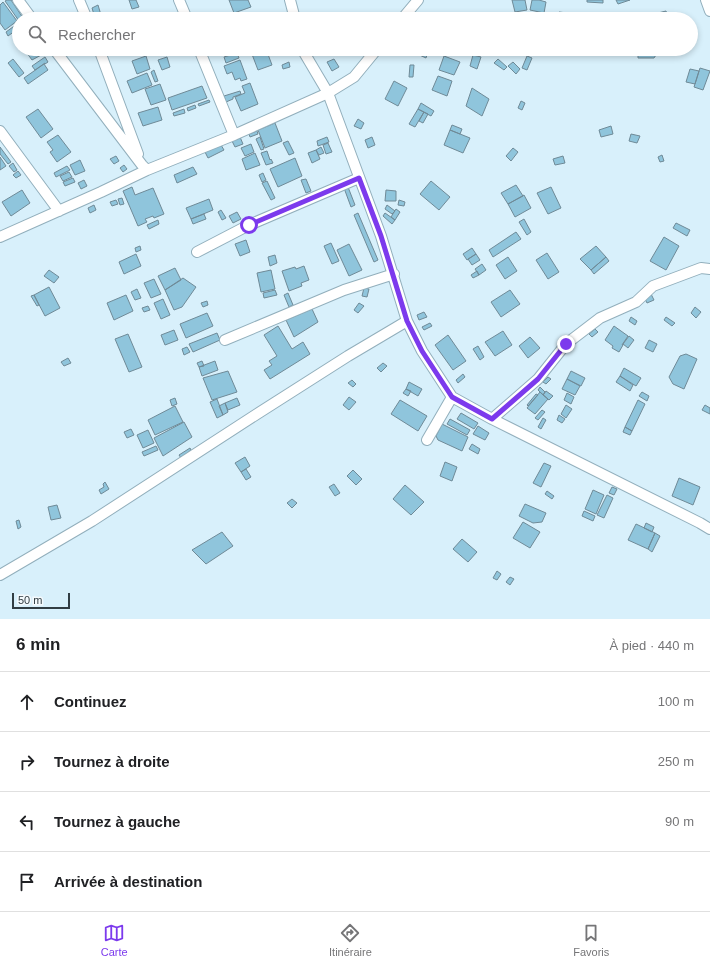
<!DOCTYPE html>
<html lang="fr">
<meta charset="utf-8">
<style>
body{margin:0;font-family:Helvetica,sans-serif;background:#f6f6f6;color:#202124}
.scale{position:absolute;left:12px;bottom:10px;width:58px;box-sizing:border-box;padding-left:4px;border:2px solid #313d43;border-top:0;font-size:11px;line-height:14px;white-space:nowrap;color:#313d43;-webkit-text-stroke:3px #f4fafd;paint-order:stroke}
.stop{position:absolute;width:12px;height:12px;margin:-9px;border:3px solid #7c3aed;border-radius:50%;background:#fff}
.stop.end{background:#7c3aed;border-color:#fff;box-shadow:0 1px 4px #0008}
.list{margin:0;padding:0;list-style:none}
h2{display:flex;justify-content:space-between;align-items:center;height:52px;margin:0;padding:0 16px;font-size:17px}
h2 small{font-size:13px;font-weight:400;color:#757577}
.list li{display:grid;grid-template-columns:26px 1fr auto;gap:12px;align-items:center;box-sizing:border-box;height:60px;padding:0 16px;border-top:1px solid #e0e0e0}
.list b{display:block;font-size:15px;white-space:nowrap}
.list em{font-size:13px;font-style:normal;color:#757577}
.icon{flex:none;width:22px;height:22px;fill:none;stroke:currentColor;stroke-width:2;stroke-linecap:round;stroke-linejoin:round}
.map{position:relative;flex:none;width:710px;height:619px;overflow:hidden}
.search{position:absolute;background:#fff;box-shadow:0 2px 6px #0003;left:12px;right:12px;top:12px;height:44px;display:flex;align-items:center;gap:10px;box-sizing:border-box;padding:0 14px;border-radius:22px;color:#757577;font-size:15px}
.sheet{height:292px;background:#fff}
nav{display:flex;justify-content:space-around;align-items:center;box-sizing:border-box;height:56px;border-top:1px solid #e0e0e0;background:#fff;font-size:11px;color:#757577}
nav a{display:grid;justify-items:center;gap:2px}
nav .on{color:#7c3aed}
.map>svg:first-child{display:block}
.building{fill:#8fc5dc;stroke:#6f8a97}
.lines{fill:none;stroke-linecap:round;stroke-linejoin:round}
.minor-casing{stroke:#92afbc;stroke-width:12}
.minor{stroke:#fff;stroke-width:10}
.route{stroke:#7c3aed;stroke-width:5}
</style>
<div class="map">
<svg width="710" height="619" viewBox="0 0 710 619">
<rect width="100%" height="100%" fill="#d8f0fb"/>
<path class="building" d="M7,0H11L23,18L19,19V21L5,1Z
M129,0H136L139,7L132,9Z
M229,0H248L251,7L234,13Z
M512,0H525L527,10L515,12Z
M532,0H539L546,2L544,13L530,10Z
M587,0H603V3L587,2Z
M616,0H630L618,4Z
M3,2L17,21L5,30L0,23V5Z
M98,5L101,15L95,18L92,8Z
M666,11L667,14L655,17L654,14Z
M559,12L567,13L566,19H558Z
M17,24L19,28L8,36L6,32Z
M24,49H40L43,54L32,60Z
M250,49H266L272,65L258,70Z
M638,49H660L654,58H638Z
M414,50L427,55L426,58L413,52Z
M237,53L239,58L226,63L224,57Z
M473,55L481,57L477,69L470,66Z
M146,56L150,69L137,74L132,61Z
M444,56L460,62L454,75L439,70Z
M527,56L532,58L527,70L522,68Z
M45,57L48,62L45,64V63L35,70L32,66Z
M167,57L170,67L162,70L158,60Z
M13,59L24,73L19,77L8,63Z
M334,59L339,67L332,71L327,62Z
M498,59L507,67L504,70L494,63Z
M240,60L247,79L241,81L240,78L235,80L232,72L227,74L224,66Z
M289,62L290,67L283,69L282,65Z
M513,62L520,69L516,74L508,66Z
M44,64L48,70L28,84L24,78Z
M410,65H414L413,77H409Z
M700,68L710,71L703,90L694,87Z
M690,69L699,71L695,84L686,82Z
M154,70L158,81L155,82L151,72Z
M147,73L152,85L132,93L127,81Z
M438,76L452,81L447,96L432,90Z
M394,81L407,88L398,106L385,99Z
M250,83L258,104L241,111L235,97L245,93L242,86Z
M160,84L166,100L151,105L145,89Z
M202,86L207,98L172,110L168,98Z
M472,88L489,99L482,116L466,106Z
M240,91L241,94L233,97V99L226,102L224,96Z
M209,100L210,102L199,106L198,104Z
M521,101L525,103L522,110L518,108Z
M421,103L434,111L431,116L418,109Z
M195,105L196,108L188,111L187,108Z
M158,107L162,120L143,126L138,113Z
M38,109L53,129L41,138L26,117Z
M184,109L185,113L174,116L173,113Z
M418,109L424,112L415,127L409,124Z
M424,112L428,114L423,123L419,121Z
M358,119L364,123L361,129L354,126Z
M275,123L282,141L265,148L258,130Z
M452,125L462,129L460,134L450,130Z
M611,126L613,134L601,137L599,130Z
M450,130L470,138L463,153L444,145Z
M257,131L258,134L250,137L249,134Z
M631,134L640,136L637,143L629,141Z
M58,135L71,152L57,162L50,152L53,150L47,142Z
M240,137L243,144L235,147L232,141Z
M260,137L264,149L261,150L256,139Z
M327,137L329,142L318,146L317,141Z
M372,137L375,145L368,148L365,140Z
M288,141L294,153L289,155L283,143Z
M328,143L332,152L326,154L323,145Z
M251,144L254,152L245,156L241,148Z
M221,145L224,150L208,158L205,152Z
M0,147L11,162L8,164L0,154Z
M321,147L324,153L319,155L316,150Z
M513,148L518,152L511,161L506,156Z
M316,150L320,159L312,163L308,153Z
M267,151L270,160L271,159L273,163L266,165L261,153Z
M255,153L260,165L246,170L242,159Z
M662,155L664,161L660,162L658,157Z
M116,156L119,161L114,164L110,159Z
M563,156L565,163L555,165L553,159Z
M0,157L6,166L0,170Z
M295,158L302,176L278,187L270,169Z
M80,160L85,171L75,175L70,165Z
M13,163L17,170L14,172L9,166Z
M124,165L127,169L123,172L120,168Z
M67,166L70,170L56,177L54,173Z
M193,167L197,174L177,183L174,175Z
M18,171L21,175L16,178L13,175Z
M69,172L72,177L63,181L60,176Z
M263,173L266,180L262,182L259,175Z
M73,178L75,182L65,186L63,182Z
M306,179L311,191L306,193L301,180Z
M84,180L87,186L81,189L78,183Z
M267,181L275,198L271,200L262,183Z
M431,181L450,197L439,210L420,194Z
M516,185L523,196L508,204L501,193Z
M132,187L135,195L153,188L164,214L154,218L153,216L145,219L147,222L138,226L123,191Z
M348,187L355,205L351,207L344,188Z
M551,187L561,208L548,214L537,193Z
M22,190L30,203L11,216L2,202Z
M386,190L396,191V201H385Z
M524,195L531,208L515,217L508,204Z
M122,198L124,204L120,205L118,199Z
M209,199L213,210L191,219L186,208Z
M116,200L118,204L112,206L110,202Z
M399,200L405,202L404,206L398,205Z
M94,205L96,210L90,213L88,208Z
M387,205L395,211L392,214L385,209Z
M396,209L400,212L395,220L391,217Z
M221,210L226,218L222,220L218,212Z
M237,212L241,219L233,223L229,216Z
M358,213L378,260L374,262L354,215Z
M385,213L395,220L392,224L383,216Z
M204,214L206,219L193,224L191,219Z
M524,219L531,232L527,235L519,222Z
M158,220L159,224L149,229L147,225Z
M676,223L690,230L687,236L673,228Z
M516,232L521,239L493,257L489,250Z
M664,237L679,246L666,270L650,261Z
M246,240L250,252L240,256L235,244Z
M331,243L339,261L332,264L324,246Z
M349,244L362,270L349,276L337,250Z
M140,246L141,250L136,252L135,248Z
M596,246L606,257L591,270L580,259Z
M472,248L476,254L467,260L463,254Z
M547,253L559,272L548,279L536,260Z
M136,254L141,266L124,274L119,262Z
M476,254L480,260L472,265L468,259Z
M275,255L277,263L270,266L268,257Z
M508,257L517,271L505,279L496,265Z
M606,257L609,261L594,274L591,270Z
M482,264L486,270L479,275L475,269Z
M304,266L309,280L301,283L302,286L289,291L282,271L295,267L296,269Z
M175,268L181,280L165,290L158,276Z
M49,270L59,277L54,283L44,276Z
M271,270L275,289L261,292L257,273Z
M477,271L479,275L473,278L471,275Z
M183,278L196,287L182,307L174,310L165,290Z
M154,279L161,294L151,298L144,283Z
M49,287L60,308L45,316L34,295Z
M364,288L369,289L367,297L362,296Z
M137,289L141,298L135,300L131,292Z
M275,290L277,295L264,298L263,293Z
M510,290L520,304L501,317L491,302Z
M288,293L293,305L289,307L284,295Z
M651,294L654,300L647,303L644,297Z
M34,295L39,305L37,306L31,296Z
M126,295L133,311L114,320L107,303Z
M163,299L170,315L161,319L154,303Z
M207,301L208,305L203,307L201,303Z
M359,303L364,306L358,313L354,310Z
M148,306L150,310L144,312L142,308Z
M695,307L701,312L696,318L691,313Z
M312,309L318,322L294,337L286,320Z
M424,312L427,317L419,320L417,315Z
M207,313L213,326L186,338L180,324Z
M631,317L637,321L635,325L629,321Z
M666,317L675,323L672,326L664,320Z
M430,323L432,326L424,330L422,327Z
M278,326L292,349L303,342L310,354L270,379L264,370L272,365L269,361L277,356L264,335Z
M614,326L628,336L622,345H623L619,352L612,348L613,346L605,340Z
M595,329L598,332L592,337L589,334Z
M174,330L178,340L165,345L161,335Z
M503,331L512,345L495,356L485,342Z
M217,333L220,340L193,352L189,344Z
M128,334L142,367L129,372L115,339Z
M448,335L466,361L453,370L435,345Z
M629,336L634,340L628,348L623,344Z
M530,337L540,348L528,358L519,346Z
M649,340L657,344L653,352L645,348Z
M478,346L484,357L480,360L473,349Z
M187,347L190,352L184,355L182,349Z
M686,354L697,359L684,389L673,384L669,377L680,356Z
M68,358L71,363L64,366L61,362Z
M202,361L204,366L199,367L197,363Z
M215,361L218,370L202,376L199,367Z
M383,363L387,366L381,372L377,368Z
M624,368L641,378L636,386L620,376Z
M228,371L237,392L212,400L203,378Z
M571,371L585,378L581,386L567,379Z
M463,374L465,377L458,383L456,380Z
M620,376L633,385L630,391L616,382Z
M548,377L551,379L546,384L543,382Z
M567,379L580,386L575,395L562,389Z
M352,380L356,384L353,387L348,383Z
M409,382L422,389L418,396L406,389Z
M540,387L545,392L543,395L538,390Z
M406,389L411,391L408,396L403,393Z
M546,391L553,396L549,400L543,395Z
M540,392L548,399L535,414L527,408Z
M642,392L649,396L647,401L639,396Z
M567,393L574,397L571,404L564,400Z
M536,394L538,395L528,406L527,405Z
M349,397L356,402L349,410L343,405Z
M175,398L177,404L172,406L170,400Z
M237,398L240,405L228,410L225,403Z
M217,399L223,415L217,418L210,402Z
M400,400L427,416L418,431L391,414Z
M638,400L645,404L632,431L625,427Z
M225,403L228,412L223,415L219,406Z
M566,405L572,409L566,418L561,414Z
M705,405L710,408V414L702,410Z
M175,406L183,422L155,435L148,420Z
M542,410L545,412L538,420L535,418Z
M461,413L478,423L474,429L457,419Z
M559,415L565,419L562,423L557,420Z
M543,418L546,420L541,429L538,427Z
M450,419L470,430L467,435L447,424Z
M184,422L192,437L163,456L154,438Z
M442,424L468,437L462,451L438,440L436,436Z
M478,426L489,433L485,440L473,434Z
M625,427L632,431L630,435L623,432Z
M131,429L134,435L127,438L124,432Z
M148,430L154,443L143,448L137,435Z
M472,444L480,449L478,454L469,449Z
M156,446L158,450L144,456L142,452Z
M190,448L191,450L181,458L179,455Z
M245,457L250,466L241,472L235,463Z
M445,462L457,467L452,481L440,476Z
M544,463L551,466L541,487L533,483Z
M246,469L251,477L246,480L241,472Z
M353,470L362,479L356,485L347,476Z
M679,478L700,487L693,505L672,496Z
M105,482L109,489L101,494L99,490L104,487L103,484Z
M334,484L340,493L335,496L329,487Z
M405,485L424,502L411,515L393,499Z
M612,487L617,489L614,495L609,493Z
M593,490L604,495L596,514L585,509Z
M547,491L554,496L552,499L545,494Z
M607,495L613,498L604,518L597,515Z
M292,499L297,503L292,508L287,503Z
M525,504L546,513L542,522L533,523L519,516Z
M57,505L61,518L51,520L48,507Z
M584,511L595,516L593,521L582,516Z
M19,520L21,527L18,529L16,521Z
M523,522L540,532L530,548L513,538Z
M646,523L654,527L652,532L644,528Z
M636,524L655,533L648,549L628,540Z
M222,532L233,546L206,564L192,550Z
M655,533L660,536L652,552L648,549Z
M462,539L477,552L468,562L453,549Z
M497,571L501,574L497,580L493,578Z
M510,577L514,579L510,585L506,582Z"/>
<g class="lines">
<g class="minor-casing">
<path id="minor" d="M18,0L32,19
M79,0L87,19
M179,0L187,19
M290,0L295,19
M706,0L710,11
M402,19L418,0
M54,49L142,165L147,170
M99,49L138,154
M199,49L234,135
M302,49L328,93L381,236L407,321L422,351L452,397L492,419L700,523L710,529
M0,131L59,211
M0,237L101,192L147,170L234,135L328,93L354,77L377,49
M197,252L249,225L359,178
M225,340L344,290L394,274
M492,419L538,379L566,344L600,318L636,302L653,286L701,268L710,269
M427,440L452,397
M0,575L92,521L257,414L348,356L407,321"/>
</g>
<use href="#minor" class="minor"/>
</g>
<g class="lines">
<path class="route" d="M249,225L359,178L381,236L407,321L422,351L452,397L492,419L538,379L566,344"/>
</g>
</svg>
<div class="scale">50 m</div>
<div class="stop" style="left:249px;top:225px"></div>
<div class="stop end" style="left:566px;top:344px"></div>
<div class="search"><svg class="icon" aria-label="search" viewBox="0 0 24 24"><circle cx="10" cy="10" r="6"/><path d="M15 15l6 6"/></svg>Rechercher</div>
</div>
<section class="sheet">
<h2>6 min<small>À pied · 440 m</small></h2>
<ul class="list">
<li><svg class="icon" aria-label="ahead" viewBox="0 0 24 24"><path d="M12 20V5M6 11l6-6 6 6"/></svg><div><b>Continuez</b></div><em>100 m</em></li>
<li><svg class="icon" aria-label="right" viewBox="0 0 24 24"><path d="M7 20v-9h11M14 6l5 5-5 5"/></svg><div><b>Tournez à droite</b></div><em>250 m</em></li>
<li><svg class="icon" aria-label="left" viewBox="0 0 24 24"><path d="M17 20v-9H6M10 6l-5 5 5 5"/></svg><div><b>Tournez à gauche</b></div><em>90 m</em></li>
<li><svg class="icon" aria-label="arrive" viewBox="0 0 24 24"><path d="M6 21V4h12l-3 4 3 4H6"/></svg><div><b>Arrivée à destination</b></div></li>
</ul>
</section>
<nav>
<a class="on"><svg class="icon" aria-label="map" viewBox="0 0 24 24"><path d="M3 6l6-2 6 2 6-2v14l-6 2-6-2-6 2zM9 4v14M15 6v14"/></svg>Carte</a>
<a><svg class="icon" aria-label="directions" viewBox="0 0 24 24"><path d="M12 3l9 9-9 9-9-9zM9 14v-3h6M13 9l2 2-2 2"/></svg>Itinéraire</a>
<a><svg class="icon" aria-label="saved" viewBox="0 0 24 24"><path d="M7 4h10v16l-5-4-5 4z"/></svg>Favoris</a>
</nav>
